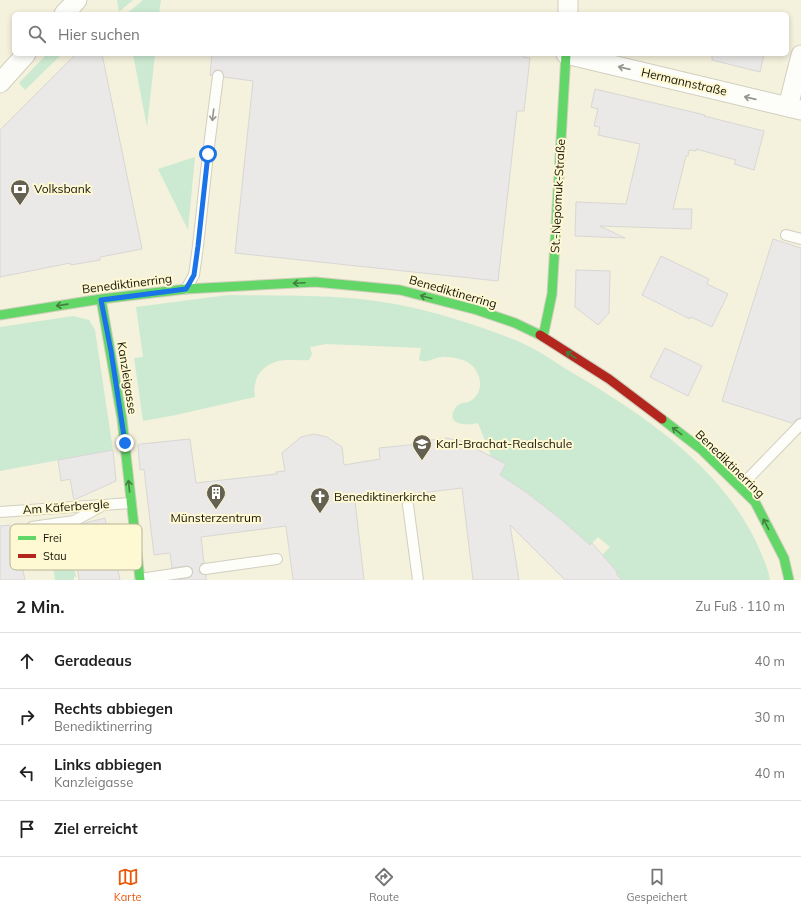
<!DOCTYPE html>
<html lang="de">
<meta charset="utf-8">
<style>
body{margin:0;font-family:Mulish,sans-serif;background:#f6f6f6;color:#222}
.stop{position:absolute;width:12px;height:12px;margin:-9px;border:3px solid #1a73e8;border-radius:50%;background:#fff}
.stop.end{background:#1a73e8;border-color:#fff;box-shadow:0 1px 4px #0008}
.list{margin:0;padding:0;list-style:none}
h2{display:flex;justify-content:space-between;align-items:center;height:52px;margin:0;padding:0 16px;font-size:17px}
h2 small{font-size:13px;font-weight:400;color:#767676}
.list li{display:grid;grid-template-columns:26px 1fr auto;gap:12px;align-items:center;box-sizing:border-box;height:56px;padding:0 16px;border-top:1px solid #e0e0e0}
.list b{display:block;font-size:15px;white-space:nowrap}
.list p{margin:0;font-size:13px;white-space:nowrap;color:#767676}
.list em{font-size:13px;font-style:normal;color:#767676}
.icon{flex:none;width:22px;height:22px;fill:none;stroke:currentColor;stroke-width:2;stroke-linecap:round;stroke-linejoin:round}
.map{position:relative;flex:none;width:801px;height:580px;overflow:hidden}
.search{position:absolute;background:#fff;box-shadow:0 2px 6px #0003;left:12px;right:12px;top:12px;height:44px;display:flex;align-items:center;gap:10px;box-sizing:border-box;padding:0 14px;border-radius:6px;color:#767676;font-size:15px}
.sheet{height:276px;background:#fff}
nav{display:flex;justify-content:space-around;align-items:center;box-sizing:border-box;height:56px;border-top:1px solid #e0e0e0;background:#fff;font-size:11px;color:#767676}
nav a{display:grid;justify-items:center;gap:2px}
nav .on{color:#ea580c}
.map>svg:first-child{display:block}
.green{fill:#ccead2}
.building{fill:#eae9e7;stroke:#d8d7d5}
.lines{fill:none;stroke-linecap:round;stroke-linejoin:round}
.lane-casing{stroke:#d2cfbf;stroke-width:12}
.street-casing{stroke:#d2cfbf;stroke-width:21}
.fast-casing{stroke:#d2cfbf;stroke-width:11}
.jam-casing{stroke:#d2cfbf;stroke-width:11}
.lane{stroke:#fdfdfa;stroke-width:10}
.street{stroke:#fdfdfa;stroke-width:19}
.fast{stroke:#63d668;stroke-width:9}
.jam{stroke:#b3261e;stroke-width:9}
.oneway{stroke:#96948d}
.oneway2{stroke:#417f3c}
.route{stroke:#1a73e8;stroke-width:5}
.labels{text-anchor:middle;stroke-width:4;stroke-linejoin:round;paint-order:stroke}
.street-label{font-size:12px;fill:#171407;stroke:#fef8d3}
.poi-label{font-size:12px;fill:#171407;stroke:#fef8d3;text-anchor:start}
.key{fill:#fef8d3;stroke:#b9b496;stroke-width:1}
.key-label{font-size:11px;fill:#171407}
</style>
<div class="map">
<svg width="801" height="580" viewBox="0 0 801 580">
<rect width="100%" height="100%" fill="#f4f1dd"/>
<path class="green" d="M117,0H133L119,12Z
M143,0H161L159,14H126Z
M47,54H62L25,90L19,83Z
M133,54H155L147,127Z
M195,157L188,230L158,169Z
M228,295C283,296 340,294 395,304C438,312 480,326 520,342C538,350 555,362 571,372C644,415 722,467 758,546C763,558 768,568 770,580H622L602,555L610,547L598,537L590,545C562,520 532,496 500,475L506,464L491,456L478,423C467,426 443,425 456,407C461,401 467,404 472,400C485,390 481,372 469,363C466,360 448,356 443,357C434,357 428,364 419,360L421,348L326,344L310,347L312,354L309,360C300,361 287,359 278,361C260,366 252,380 255,397L176,415L143,421L134,358L143,357L136,307Z
M73,316L89,320L95,330L113,450L0,471V327Z
M85,523L89,544L84,545L87,562L75,564L73,549L70,550L66,526Z
M71,551L76,577H74V580H55L51,554Z"/>
<path class="building" d="M76,54H102L142,249L100,257V260L71,265L70,263L0,277V130Z
M212,54H523V57L530,58L524,111H517L498,281L235,253L253,81L224,77L222,71L218,70H215L211,76L210,75Z
M712,54H764L760,72L712,60Z
M595,89L705,115L704,116L764,131L754,170L734,164L736,160L696,149V151L689,150L688,156H686L673,209H692L691,229L600,226L625,238L575,236L576,202L626,204L640,144L598,135L600,127L594,126L598,109L591,107Z
M773,239L801,248V418L797,419L792,423L722,401Z
M661,256L709,279L707,284L728,294L712,327L691,317L690,319L642,295Z
M576,270L610,271L609,313L598,325L575,307Z
M665,348L702,366L688,396L650,377Z
M314,434L327,437L342,447L344,465L380,459L379,448L418,444V442L446,438L461,441L506,464L500,475L526,492L563,521L590,545L592,543L618,573L616,574L622,580H565L510,525L519,580H473L462,488L355,501L364,580H293L286,526L201,537L204,563L201,564L199,570L200,573L206,575V580H177L191,577L193,571L192,568L186,566L172,568L170,553L154,555L144,469L140,470L138,445L141,444L190,439L196,483L277,474L276,472L285,471L282,453L301,437Z
M113,450L116,481L74,500L70,479L61,481L58,460Z
M105,518L109,540L112,539L120,580H79L77,564L92,561L85,523Z
M10,525L15,557L20,556L25,580H0V526Z"/>
<g class="lines">
<g class="lane-casing">
<path id="lane" d="M786,235L801,239
M186,289L194,275L198,246L208,154L218,76
M740,487L801,424
M408,505L418,580
M0,512L131,503
M32,527L74,521L100,507
M205,569L277,559
M140,579L187,572"/>
</g>
<g class="street-casing">
<path id="street" d="M64,14L77,0
M568,14V0
M566,54L801,110
M0,83L26,54
M788,107L801,55"/>
</g>
<g class="fast-casing">
<path id="fast" d="M101,299L122,419L140,580
M0,315L101,299L186,289L315,282L400,290L477,310L515,323L540,335
M543,337L552,294L566,54
M662,419L702,450L755,502L784,558L789,580"/>
</g>
<g class="jam-casing">
<path id="jam" d="M540,335L609,379L662,419"/>
</g>
<use href="#lane" class="lane"/>
<use href="#street" class="street"/>
<use href="#fast" class="fast"/>
<use href="#jam" class="jam"/>
</g>
<defs><path id="oneway-shaft" d="M-6 0H5M1.5-3L5.5 0L1.5 3" fill="none" stroke-width="1.6" stroke-linecap="round" stroke-linejoin="round"/></defs>
<g class="oneway">
<use href="#oneway-shaft" transform="translate(624 68) rotate(-167)"/>
<use href="#oneway-shaft" transform="translate(750 98) rotate(-167)"/>
<use href="#oneway-shaft" transform="translate(213 115) rotate(97)"/>
</g>
<g class="oneway2">
<use href="#oneway-shaft" transform="translate(299 283) rotate(177)"/>
<use href="#oneway-shaft" transform="translate(426 297) rotate(-165)"/>
<use href="#oneway-shaft" transform="translate(62 305) rotate(172)"/>
<use href="#oneway-shaft" transform="translate(571 355) rotate(-147)"/>
<use href="#oneway-shaft" transform="translate(677 431) rotate(-143)"/>
<use href="#oneway-shaft" transform="translate(129 486) rotate(-96)"/>
<use href="#oneway-shaft" transform="translate(766 524) rotate(-117)"/>
</g>
<g class="lines">
<path class="route" d="M125,443L111,351L101,300L186,289L194,275L198,246L208,154"/>
</g>
<defs>
<g id="bank-pin" transform="scale(1)"><path d="M0 17L-7.5 6A9.5 9.5 0 1 1 7.5 6Z" fill="#646152" stroke="#fef8d3"/><path d="M-6-4H6V4H-6ZM0-2.3a2.3 2.3 0 1 0 0 4.6a2.3 2.3 0 1 0 0-4.6Z" fill="#fff"/></g>
<g id="school-pin" transform="scale(1)"><path d="M0 17L-7.5 6A9.5 9.5 0 1 1 7.5 6Z" fill="#646152" stroke="#fef8d3"/><path d="M0-5L7-2L0 1L-7-2ZM-4 1L0 2.5L4 1V4Q0 6-4 4Z" fill="#fff"/></g>
<g id="building-pin" transform="scale(1)"><path d="M0 17L-7.5 6A9.5 9.5 0 1 1 7.5 6Z" fill="#646152" stroke="#fef8d3"/><path d="M-4-6H4V6H1V3H-1V6H-4ZM-2.5-4.3h1.7v1.8h-1.7ZM.8-4.3h1.7v1.8H.8ZM-2.5-1h1.7V.8h-1.7ZM.8-1h1.7V.8H.8Z" fill="#fff"/></g>
<g id="church-pin" transform="scale(1)"><path d="M0 17L-7.5 6A9.5 9.5 0 1 1 7.5 6Z" fill="#646152" stroke="#fef8d3"/><path d="M-1.2-6h2.4v3.5h3.3v2.4h-3.3V6h-2.4V-.1h-3.3v-2.4h3.3Z" fill="#fff"/></g>
</defs>
<g fill-rule="evenodd">
<use href="#bank-pin" x="20" y="189"/>
<use href="#school-pin" x="422" y="444"/>
<use href="#building-pin" x="216" y="493"/>
<use href="#church-pin" x="320" y="497"/>
</g>
<g class="labels">
<g class="street-label">
<text transform="translate(684 82) rotate(13)" y="4">Hermannstraße</text>
<text transform="translate(558 196) rotate(-87)" y="4">St.-Nepomuk-Straße</text>
<text transform="translate(127 284) rotate(-7)" y="4">Benediktinerring</text>
<text transform="translate(453 292) rotate(16)" y="4">Benediktinerring</text>
<text transform="translate(127 378) rotate(81)" y="4">Kanzleigasse</text>
<text transform="translate(730 464) rotate(44)" y="4">Benediktinerring</text>
<text transform="translate(66 507) rotate(-4)" y="4">Am Käferbergle</text>
</g>
<g class="poi-label">
<text x="34" y="193">Volksbank</text>
<text x="436" y="448">Karl-Brachat-Realschule</text>
<text x="334" y="501">Benediktinerkirche</text>
<text x="216" y="522" text-anchor="middle">Münsterzentrum</text>
</g>
</g>
<rect x="10" y="524" width="132" height="46" rx="6" class="key"/>
<rect x="18" y="536" width="18" height="4" fill="#63d668"/>
<rect x="18" y="554" width="18" height="4" fill="#b3261e"/>
<g class="key-label">
<text x="43" y="542">Frei</text>
<text x="43" y="560">Stau</text>
</g>
</svg>
<div class="stop" style="left:208px;top:154px"></div>
<div class="stop end" style="left:125px;top:443px"></div>
<div class="search"><svg class="icon" aria-label="search" viewBox="0 0 24 24"><circle cx="10" cy="10" r="6"/><path d="M15 15l6 6"/></svg>Hier suchen</div>
</div>
<section class="sheet">
<h2>2 Min.<small>Zu Fuß · 110 m</small></h2>
<ul class="list">
<li><svg class="icon" aria-label="ahead" viewBox="0 0 24 24"><path d="M12 20V5M6 11l6-6 6 6"/></svg><div><b>Geradeaus</b></div><em>40 m</em></li>
<li><svg class="icon" aria-label="right" viewBox="0 0 24 24"><path d="M7 20v-9h11M14 6l5 5-5 5"/></svg><div><b>Rechts abbiegen</b><p>Benediktinerring</p></div><em>30 m</em></li>
<li><svg class="icon" aria-label="left" viewBox="0 0 24 24"><path d="M17 20v-9H6M10 6l-5 5 5 5"/></svg><div><b>Links abbiegen</b><p>Kanzleigasse</p></div><em>40 m</em></li>
<li><svg class="icon" aria-label="arrive" viewBox="0 0 24 24"><path d="M6 21V4h12l-3 4 3 4H6"/></svg><div><b>Ziel erreicht</b></div></li>
</ul>
</section>
<nav>
<a class="on"><svg class="icon" aria-label="map" viewBox="0 0 24 24"><path d="M3 6l6-2 6 2 6-2v14l-6 2-6-2-6 2zM9 4v14M15 6v14"/></svg>Karte</a>
<a><svg class="icon" aria-label="directions" viewBox="0 0 24 24"><path d="M12 3l9 9-9 9-9-9zM9 14v-3h6M13 9l2 2-2 2"/></svg>Route</a>
<a><svg class="icon" aria-label="saved" viewBox="0 0 24 24"><path d="M7 4h10v16l-5-4-5 4z"/></svg>Gespeichert</a>
</nav>
